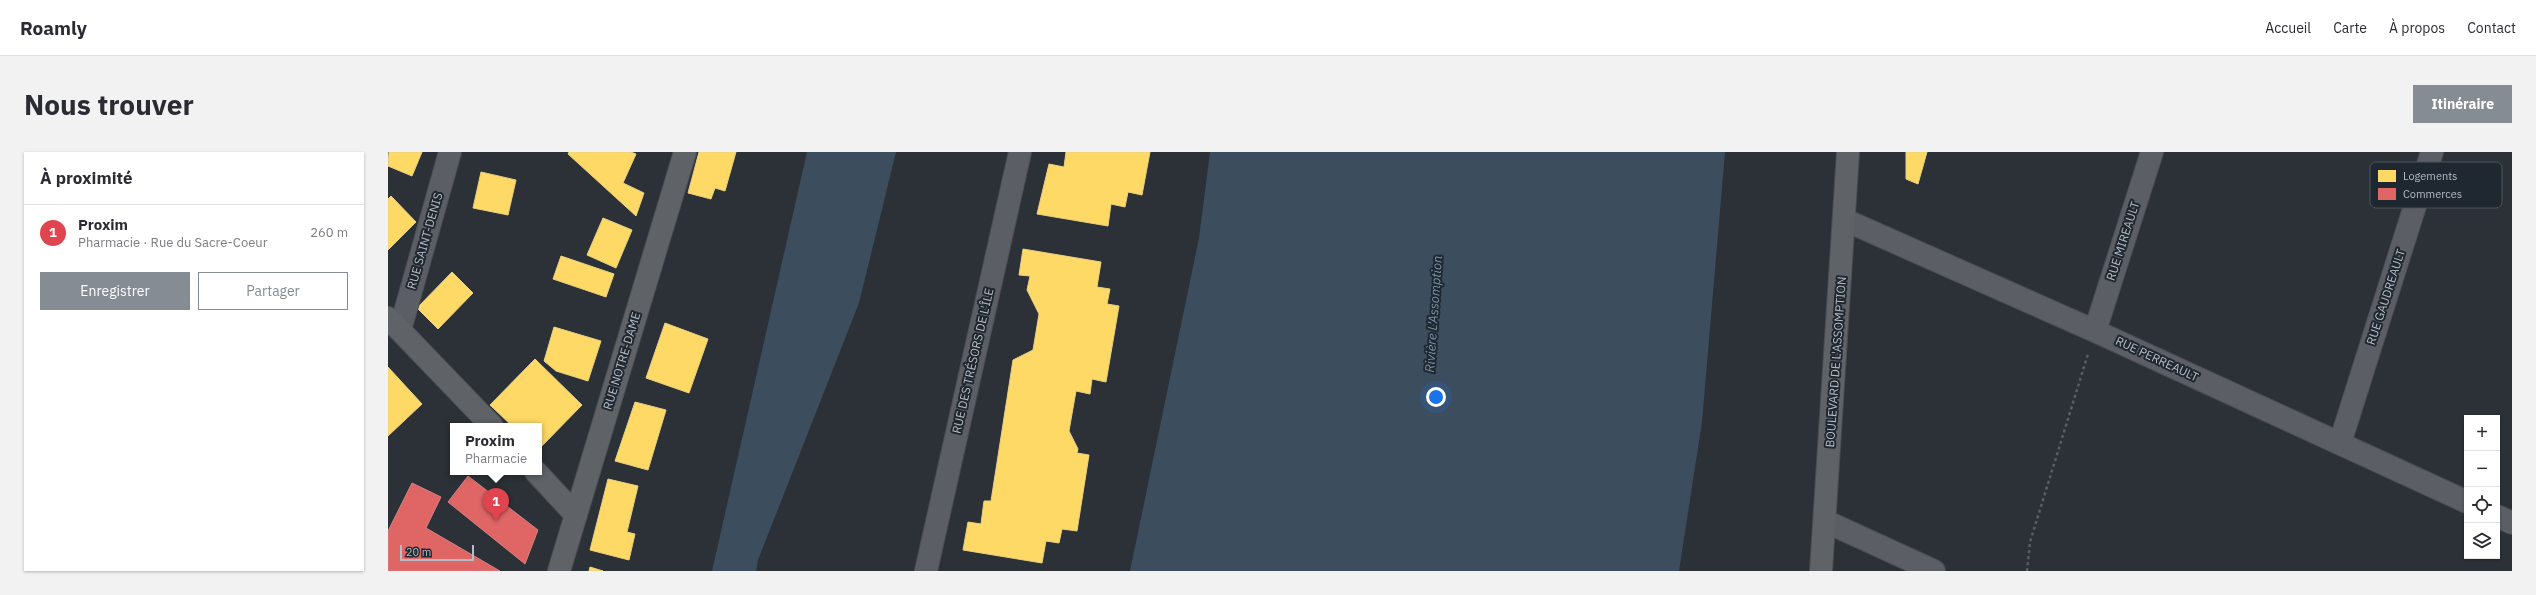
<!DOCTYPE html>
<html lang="fr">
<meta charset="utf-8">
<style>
body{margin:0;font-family:"IBM Plex Sans",sans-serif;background:#f2f2f3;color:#2b2b33}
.controls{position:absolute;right:12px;bottom:12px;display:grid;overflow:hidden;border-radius:0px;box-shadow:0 1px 3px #0004}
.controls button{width:36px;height:36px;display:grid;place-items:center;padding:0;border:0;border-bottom:1px solid #e1e1e2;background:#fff;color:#2b2b33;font:20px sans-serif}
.scale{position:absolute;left:12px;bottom:10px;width:74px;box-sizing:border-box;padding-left:4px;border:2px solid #b6bdc6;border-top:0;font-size:11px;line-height:14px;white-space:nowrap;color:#b6bdc6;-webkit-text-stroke:3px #1f2730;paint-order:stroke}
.you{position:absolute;left:1048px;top:245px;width:14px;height:14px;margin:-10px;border:3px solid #fff;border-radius:50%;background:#1a73e8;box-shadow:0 0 0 6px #1a73e833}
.badge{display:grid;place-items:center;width:26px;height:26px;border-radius:50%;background:#858c94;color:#fff;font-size:13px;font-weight:700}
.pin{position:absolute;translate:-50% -33px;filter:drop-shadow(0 1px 2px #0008)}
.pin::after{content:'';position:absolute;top:21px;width:14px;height:12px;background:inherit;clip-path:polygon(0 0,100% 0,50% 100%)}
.popup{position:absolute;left:62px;top:271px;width:92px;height:52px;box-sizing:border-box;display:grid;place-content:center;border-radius:0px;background:#fff;filter:drop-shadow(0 1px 3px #0005);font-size:13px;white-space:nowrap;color:#7c7c81}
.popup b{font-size:15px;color:#2b2b33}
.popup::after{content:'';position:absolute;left:50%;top:100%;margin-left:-8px;border:8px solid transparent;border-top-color:#fff}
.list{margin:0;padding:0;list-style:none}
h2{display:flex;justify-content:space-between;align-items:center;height:52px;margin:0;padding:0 16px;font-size:17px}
h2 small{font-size:13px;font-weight:400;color:#7c7c81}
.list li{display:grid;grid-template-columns:26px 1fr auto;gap:12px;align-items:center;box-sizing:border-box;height:56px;padding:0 16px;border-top:1px solid #e1e1e2}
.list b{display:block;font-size:15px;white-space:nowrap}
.list p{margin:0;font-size:13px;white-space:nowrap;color:#7c7c81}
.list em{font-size:13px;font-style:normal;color:#7c7c81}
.actions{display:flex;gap:8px;padding:12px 16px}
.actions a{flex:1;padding:9px 0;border:1px solid #858c94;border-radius:0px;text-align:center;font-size:14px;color:#858c94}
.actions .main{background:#858c94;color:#fff}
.icon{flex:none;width:22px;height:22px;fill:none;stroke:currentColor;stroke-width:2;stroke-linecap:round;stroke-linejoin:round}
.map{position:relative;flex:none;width:2124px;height:419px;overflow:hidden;border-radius:0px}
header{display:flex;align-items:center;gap:24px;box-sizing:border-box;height:56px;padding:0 20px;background:#fff;border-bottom:1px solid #e1e1e2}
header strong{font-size:19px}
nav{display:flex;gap:22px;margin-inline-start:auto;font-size:14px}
.intro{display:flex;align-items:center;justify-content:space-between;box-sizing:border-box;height:96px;padding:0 24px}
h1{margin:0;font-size:28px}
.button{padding:10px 18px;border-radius:0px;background:#858c94;color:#fff;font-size:14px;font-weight:700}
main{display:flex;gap:24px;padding:0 24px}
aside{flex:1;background:#fff;border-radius:0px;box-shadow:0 1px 3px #0004}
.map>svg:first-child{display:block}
.water{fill:#3c4d5d}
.homes{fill:#ffd966;stroke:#e9d183}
.shops{fill:#e06666;stroke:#d38083}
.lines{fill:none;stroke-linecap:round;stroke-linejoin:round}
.street-casing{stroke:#494d51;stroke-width:24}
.secondary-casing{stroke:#494d51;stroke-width:24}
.path{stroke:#595e62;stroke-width:2.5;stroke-dasharray:3 3;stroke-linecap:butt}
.street{stroke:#5b5e64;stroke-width:22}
.secondary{stroke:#5f6368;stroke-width:22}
.labels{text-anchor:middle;stroke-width:4;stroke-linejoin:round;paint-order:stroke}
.street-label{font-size:12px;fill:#b6bdc6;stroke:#1f2730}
.water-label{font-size:13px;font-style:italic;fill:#7a91a6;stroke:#1f2730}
.key{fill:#1f2730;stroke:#4c545d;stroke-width:1}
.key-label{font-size:11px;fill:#b6bdc6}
</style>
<header>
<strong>Roamly</strong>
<nav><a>Accueil</a><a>Carte</a><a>À propos</a><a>Contact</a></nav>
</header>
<div class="intro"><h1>Nous trouver</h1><a class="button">Itinéraire</a></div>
<main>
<aside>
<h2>À proximité<small></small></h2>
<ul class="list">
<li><span class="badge" style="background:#e0444e">1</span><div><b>Proxim</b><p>Pharmacie · Rue du Sacre-Coeur</p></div><em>260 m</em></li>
</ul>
<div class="actions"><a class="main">Enregistrer</a><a>Partager</a></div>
</aside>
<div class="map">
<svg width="2124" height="419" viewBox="0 0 2124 419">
<rect width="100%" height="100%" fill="#2b3136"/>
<path class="water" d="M419,0H508L471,151L370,408L368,419H324Z
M822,0H1337L1314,270L1291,419H742L811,86Z"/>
<path class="homes" d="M1,0H34L24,24L0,14Z
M181,0H243L248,2L235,31L256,41L248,64L180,2Z
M311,0H348L337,39L327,36L323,47L300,41Z
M678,0H762L754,43L740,40L737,55L723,52L720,74L649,62L661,12L676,15Z
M1518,0H1539L1530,32L1518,27Z
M93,20L128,28L120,63L85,56Z
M3,44L28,70L0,98V47Z
M215,66L244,78L228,116L199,103Z
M635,97L713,110L709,135L722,137L719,152L731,154L718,230L704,227L702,242L688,239L681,279L690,297L689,301L701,303L689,379L674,377L671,391L658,389L654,411L575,398L580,370L593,372L596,349H603L625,208L645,198L651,162L639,138L642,124L631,123Z
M173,104L226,122L218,145L165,127Z
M64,120L85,141L50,177L29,156Z
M277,171L320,187L301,241L258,226Z
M166,175L213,189L200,229L168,219L156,209Z
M147,207L194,253L151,297V274H124L102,253Z
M0,215L34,252L0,284Z
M247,250L278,258L260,318L227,309Z
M220,327L250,334L239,380L247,382L241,408L202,398Z
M202,415L215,419H201Z"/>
<path class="shops" d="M80,324L150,378L137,412L60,350Z
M24,331L53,345L38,376L112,419H0V379Z"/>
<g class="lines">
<g class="street-casing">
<path id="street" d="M1457,68L1707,179L2079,350
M12,178L62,0
M1707,179L1764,0
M1952,291L2044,0
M2109,364L2124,371
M1437,369L1546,419
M538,419L632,0"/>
</g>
<g class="secondary-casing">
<path id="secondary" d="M0,166L104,274
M148,320L187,362
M171,419L297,0
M1433,419L1460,0"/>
</g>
<path class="path" d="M1639,419L1642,390L1700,202"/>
<use href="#street" class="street"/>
<use href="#secondary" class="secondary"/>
</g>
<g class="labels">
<g class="street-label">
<text transform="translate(37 89) rotate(-74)" y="4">RUE SAINT-DENIS</text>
<text transform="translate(1735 89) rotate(-72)" y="4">RUE MIREAULT</text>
<text transform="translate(1998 145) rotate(-72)" y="4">RUE GAUDREAULT</text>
<text transform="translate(1769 207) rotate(25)" y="4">RUE PERREAULT</text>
<text transform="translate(234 209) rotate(-73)" y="4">RUE NOTRE-DAME</text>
<text transform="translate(585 209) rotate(-77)" y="4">RUE DES TRÉSORS DE L'ÎLE</text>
<text transform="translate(1448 210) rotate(-86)" y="4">BOULEVARD DE L'ASSOMPTION</text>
</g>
<g class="water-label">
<text transform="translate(1045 162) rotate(-86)" y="5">Rivière L'Assomption</text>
</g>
</g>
<rect x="1982" y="10" width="132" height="46" rx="6" class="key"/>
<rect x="1990" y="18" width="18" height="12" fill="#ffd966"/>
<rect x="1990" y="36" width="18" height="12" fill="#e06666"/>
<g class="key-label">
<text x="2015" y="28">Logements</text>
<text x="2015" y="46">Commerces</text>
</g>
</svg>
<div class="controls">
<button>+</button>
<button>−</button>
<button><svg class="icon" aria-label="locate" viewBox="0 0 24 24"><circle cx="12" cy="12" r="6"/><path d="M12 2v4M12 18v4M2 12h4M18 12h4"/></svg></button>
<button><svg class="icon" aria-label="layers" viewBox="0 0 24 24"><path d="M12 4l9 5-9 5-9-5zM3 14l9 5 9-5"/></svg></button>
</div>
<div class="scale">20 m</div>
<div class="you"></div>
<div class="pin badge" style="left:108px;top:369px;background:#e0444e">1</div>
<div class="popup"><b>Proxim</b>Pharmacie</div>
</div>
</main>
